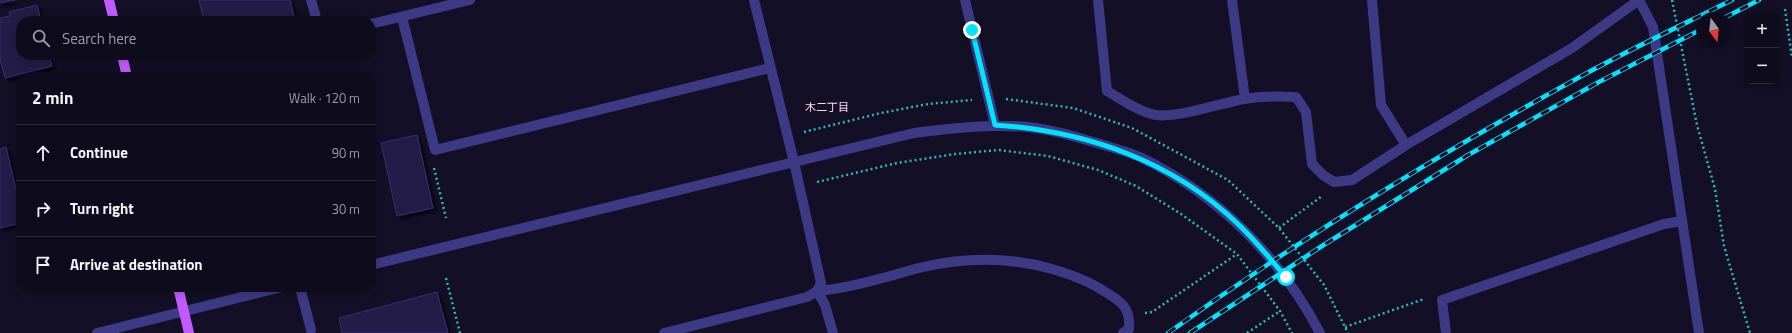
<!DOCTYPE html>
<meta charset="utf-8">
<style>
body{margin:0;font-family:"Titillium Web","Noto Sans JP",sans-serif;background:#1c1929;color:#f1f3f6}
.controls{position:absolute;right:12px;top:12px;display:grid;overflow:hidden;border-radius:8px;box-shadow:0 2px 10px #0003}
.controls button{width:36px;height:36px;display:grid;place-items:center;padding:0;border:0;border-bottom:1px solid #2e2b3b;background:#0e0b1c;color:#f1f3f6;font:20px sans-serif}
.compass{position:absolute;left:1696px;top:12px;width:36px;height:36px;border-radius:50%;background:#0e0b1c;box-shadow:0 2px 10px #0003;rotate:165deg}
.stop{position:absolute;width:12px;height:12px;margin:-9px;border:3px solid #00e5ff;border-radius:50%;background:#fff}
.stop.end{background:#00e5ff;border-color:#fff;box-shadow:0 1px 4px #0008}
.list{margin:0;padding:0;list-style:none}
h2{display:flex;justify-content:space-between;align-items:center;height:52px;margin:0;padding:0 16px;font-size:17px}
h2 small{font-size:13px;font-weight:400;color:#9b9ba3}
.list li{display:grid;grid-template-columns:26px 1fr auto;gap:12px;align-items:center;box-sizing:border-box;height:56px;padding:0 16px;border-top:1px solid #2e2b3b}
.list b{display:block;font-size:15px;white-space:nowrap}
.list em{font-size:13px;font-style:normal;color:#9b9ba3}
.icon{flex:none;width:22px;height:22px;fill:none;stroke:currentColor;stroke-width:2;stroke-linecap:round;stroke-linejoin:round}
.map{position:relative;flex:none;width:1792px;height:333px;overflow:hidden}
.search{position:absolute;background:#0e0b1c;box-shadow:0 2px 10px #0003;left:16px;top:16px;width:360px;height:44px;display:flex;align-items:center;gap:10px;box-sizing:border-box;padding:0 14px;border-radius:16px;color:#9b9ba3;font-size:15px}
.panel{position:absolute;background:#0e0b1c;box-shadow:0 2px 10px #0003;left:16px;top:72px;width:360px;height:220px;border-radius:16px}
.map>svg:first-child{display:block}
.building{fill:#241b47;stroke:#3b2d73;filter:url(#shadow)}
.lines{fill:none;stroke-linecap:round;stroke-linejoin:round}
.path{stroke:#2fb8b0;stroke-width:2.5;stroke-dasharray:2 3;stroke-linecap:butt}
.minor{stroke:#3d3a85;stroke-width:10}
.major{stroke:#c25bff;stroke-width:10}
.rail-casing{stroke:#00e5ff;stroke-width:4.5}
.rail{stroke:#130f26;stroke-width:3;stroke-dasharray:9;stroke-linecap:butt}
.route{stroke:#00e5ff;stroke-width:5}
.labels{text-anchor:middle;stroke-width:4;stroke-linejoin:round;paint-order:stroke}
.neighbourhood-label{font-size:11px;fill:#ffd6f0;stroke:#130f26}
</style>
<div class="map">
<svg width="1792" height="333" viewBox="0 0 1792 333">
<defs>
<filter id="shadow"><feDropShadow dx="3.5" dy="3.5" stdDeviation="1" flood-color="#0009"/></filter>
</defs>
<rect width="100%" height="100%" fill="#130f26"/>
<path class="building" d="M0,0H15L0,3Z
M199,0H290L295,21H204Z
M37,5L41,21H21V55H49L52,66L5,78L0,59V18L10,16L9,12Z
M417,135L433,208L397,216L381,143Z
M6,147L21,210V223L0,228V149Z
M437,292L448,333H342L339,318Z"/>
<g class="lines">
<path class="path" d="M1672,0L1697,125L1715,189L1724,246L1750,333
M1785,9L1792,58
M1006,99L1073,108L1132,128L1228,180L1279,228L1324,285L1348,333
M804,132L881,113L928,104L972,100
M434,168L446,218
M817,182L897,163L955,154L998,150L1048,156L1098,170L1136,186L1181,214L1237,254L1280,311L1292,333
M1279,228L1322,196
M446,278L460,333
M1145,313L1152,312L1237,254
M1345,327L1424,299
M1247,333L1280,311"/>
<path class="minor" d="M311,0L317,21
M965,0L995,125
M1098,0L1107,91C1121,99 1139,112 1156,115C1179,118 1221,103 1244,99C1262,96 1278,96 1296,97L1306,112L1312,164L1323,175L1334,182L1352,180L1406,145L1572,48L1639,0
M1232,0L1245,99
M1372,0L1381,105L1406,145
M1639,0L1653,27L1699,333
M402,17L435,150L770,68
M371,24L470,0
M371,265L914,133C952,128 990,124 1028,127C1049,129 1070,135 1090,141C1107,146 1126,151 1142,158C1218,195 1281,258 1320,333
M300,287L311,330
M97,333L282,287
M664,333L807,297L817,291L821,283L794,162L754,0
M833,333L825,305L817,291C853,288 888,276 923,267C966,257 1010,257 1052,269C1069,274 1087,280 1102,290C1119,300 1131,306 1129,329L1123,333
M1446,333L1442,300L1664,224L1682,221"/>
<path class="major" d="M109,0L114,21
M122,55L127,77
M178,287L189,333"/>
<g class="rail-casing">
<path id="rail" d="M1724,18L1759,0
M1168,333C1301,238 1444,151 1587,73C1635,47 1684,24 1732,0
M1190,333L1322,246L1468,155L1597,83L1702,29"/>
</g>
<use href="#rail" class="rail"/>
</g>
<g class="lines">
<path class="route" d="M972,30L995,125C1086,131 1173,161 1239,225C1256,241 1271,260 1286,277"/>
</g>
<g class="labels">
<g class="neighbourhood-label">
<text x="827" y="111">木二丁目</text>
</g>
</g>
</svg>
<div class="controls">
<button>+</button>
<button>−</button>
</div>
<svg class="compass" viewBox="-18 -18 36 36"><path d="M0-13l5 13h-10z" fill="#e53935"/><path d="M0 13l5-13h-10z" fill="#9b9ba3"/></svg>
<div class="stop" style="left:1286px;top:277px"></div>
<div class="stop end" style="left:972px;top:30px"></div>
<div class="search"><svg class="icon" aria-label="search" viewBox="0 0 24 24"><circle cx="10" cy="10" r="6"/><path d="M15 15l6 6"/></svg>Search here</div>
<section class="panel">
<h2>2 min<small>Walk · 120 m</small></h2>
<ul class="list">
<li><svg class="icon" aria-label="ahead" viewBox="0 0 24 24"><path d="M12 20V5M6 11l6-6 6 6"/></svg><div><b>Continue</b></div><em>90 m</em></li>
<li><svg class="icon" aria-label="right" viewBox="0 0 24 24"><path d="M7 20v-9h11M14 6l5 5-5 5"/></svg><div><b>Turn right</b></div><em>30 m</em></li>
<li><svg class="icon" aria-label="arrive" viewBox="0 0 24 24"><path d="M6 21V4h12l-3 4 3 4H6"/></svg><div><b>Arrive at destination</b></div></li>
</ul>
</section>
</div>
